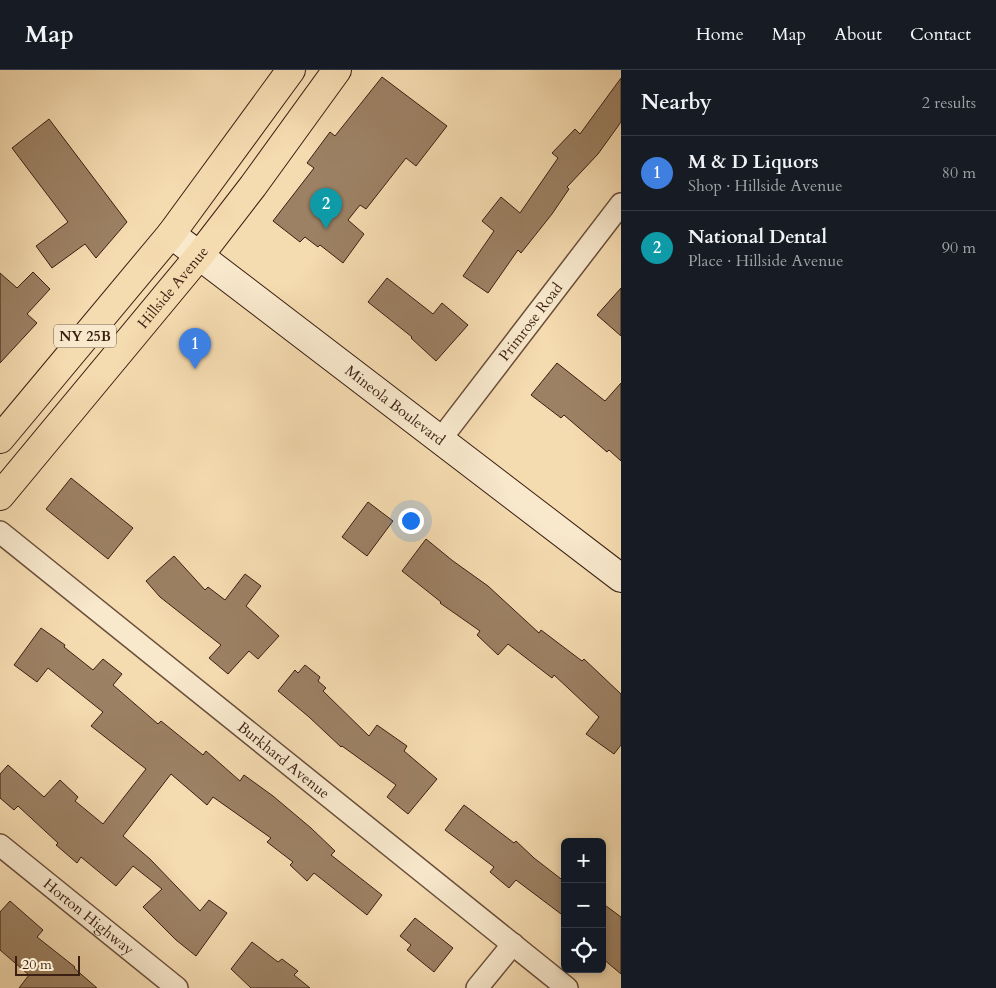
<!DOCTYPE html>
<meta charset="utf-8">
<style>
body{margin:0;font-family:Cardo,serif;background:#242831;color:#f1f3f6}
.controls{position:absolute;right:15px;bottom:15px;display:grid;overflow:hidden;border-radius:8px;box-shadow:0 2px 8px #0003}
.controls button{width:45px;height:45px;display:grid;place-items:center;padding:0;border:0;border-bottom:1px solid #363941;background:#171b24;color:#f1f3f6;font:25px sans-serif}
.scale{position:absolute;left:15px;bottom:12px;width:65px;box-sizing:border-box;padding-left:5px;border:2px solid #3b1f12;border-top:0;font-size:14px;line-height:18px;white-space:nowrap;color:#3b1f12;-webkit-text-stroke:4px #f8e8cc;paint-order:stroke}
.you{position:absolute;left:410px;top:450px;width:18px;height:18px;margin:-12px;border:4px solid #fff;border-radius:50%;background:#1a73e8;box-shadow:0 0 0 8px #1a73e833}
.badge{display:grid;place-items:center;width:32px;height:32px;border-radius:50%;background:#c59692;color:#fff;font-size:16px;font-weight:700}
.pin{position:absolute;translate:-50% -41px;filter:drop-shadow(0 1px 2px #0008)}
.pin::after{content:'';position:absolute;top:26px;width:18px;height:15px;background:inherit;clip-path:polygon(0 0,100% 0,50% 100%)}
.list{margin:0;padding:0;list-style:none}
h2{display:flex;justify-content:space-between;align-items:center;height:65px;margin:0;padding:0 20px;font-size:21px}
h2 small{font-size:16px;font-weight:400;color:#9ea1a6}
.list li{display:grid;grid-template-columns:32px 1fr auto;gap:15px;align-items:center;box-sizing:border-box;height:75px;padding:0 20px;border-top:1px solid #363941}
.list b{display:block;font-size:19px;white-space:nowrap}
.list p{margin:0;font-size:16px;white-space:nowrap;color:#9ea1a6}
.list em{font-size:16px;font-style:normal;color:#9ea1a6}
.icon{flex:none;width:28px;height:28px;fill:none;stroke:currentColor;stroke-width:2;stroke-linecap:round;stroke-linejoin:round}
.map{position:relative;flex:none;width:621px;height:918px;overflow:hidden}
header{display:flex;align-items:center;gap:30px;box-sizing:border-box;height:70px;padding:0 25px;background:#171b24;border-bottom:1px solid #363941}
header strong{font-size:24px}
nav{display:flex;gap:28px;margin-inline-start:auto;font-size:18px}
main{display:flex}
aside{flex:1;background:#171b24}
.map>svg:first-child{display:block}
.building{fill:#9c8164;stroke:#3b1f12}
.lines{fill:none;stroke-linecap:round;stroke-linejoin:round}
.minor-casing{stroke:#6a4e3a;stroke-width:24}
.secondary-casing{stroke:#3b1f12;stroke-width:30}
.primary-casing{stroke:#3b1f12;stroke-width:30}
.minor{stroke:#f8e8cc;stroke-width:21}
.secondary{stroke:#f8e8cc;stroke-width:28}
.primary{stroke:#f5dbb0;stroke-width:28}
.labels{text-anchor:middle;stroke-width:5;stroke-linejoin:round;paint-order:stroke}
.shield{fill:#f8e8cc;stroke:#745b4a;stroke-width:1}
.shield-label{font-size:14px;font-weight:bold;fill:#3b1f12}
.street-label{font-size:15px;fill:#3b1f12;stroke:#f8e8cc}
</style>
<header>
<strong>Map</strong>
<nav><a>Home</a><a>Map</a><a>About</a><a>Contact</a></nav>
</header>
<main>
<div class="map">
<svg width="621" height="918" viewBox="0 0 621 918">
<rect width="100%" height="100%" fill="#f5dbb0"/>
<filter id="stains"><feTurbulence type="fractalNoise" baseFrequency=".004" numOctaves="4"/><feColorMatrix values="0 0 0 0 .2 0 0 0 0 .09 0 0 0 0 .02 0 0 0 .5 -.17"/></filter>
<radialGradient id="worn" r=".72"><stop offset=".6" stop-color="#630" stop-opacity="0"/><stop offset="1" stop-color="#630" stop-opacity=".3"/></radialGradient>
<path class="building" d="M382,7L447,56L416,96L406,88L366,139L360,135L348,150L364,164L343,193L320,175L318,177L305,167L300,172L273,151L314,98L307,93L330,62L335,66Z
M621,8V52L598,84L567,117L569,119L552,144L521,183L518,180L488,223L463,206L494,161L482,151L501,127L520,143L558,88L552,83L575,59L580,64Z
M49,49L127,152L96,188L85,174L52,198L36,176L68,152L12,78Z
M33,202L50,219L27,244L37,253L0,293V203L17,218Z
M387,208L433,244L442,233L468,255L436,291L411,268L412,267L368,232Z
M621,218V266L597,245Z
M557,293L605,331L621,313V391L609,380L607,382L564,345L561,348L531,325Z
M71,408L133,458L108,489L46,439Z
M368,432L393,451L367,486L342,467Z
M426,469L453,491L488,516L539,563L541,560L582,591L584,589L621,624V675L614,684L586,664L599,647L554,605L552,608L508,574L498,585L477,565L480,561L440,533L441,532L402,501Z
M174,486L205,520L208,517L225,530L245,504L261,516L246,536L279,566L258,589L249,581L228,604L209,588L221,575L160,527L146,511Z
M41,558L65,575L64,577L93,600L103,589L122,604L113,615L158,654L161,651L203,685L206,681L240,711L244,705L273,726L311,758L335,781L331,785L382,825L367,845L314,803L307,811L290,795L293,792L267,772L271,768L213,727L207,735L171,704L123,766L150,789L200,841L209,830L227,843L196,886L176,870L143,837L162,819L133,796L116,816L81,787L77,793L56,775L58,773L18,736L14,740L0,728V704L8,695L44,727L60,710L78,727L75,731L103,754L146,699L91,656L103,642L48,598L37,612L14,595Z
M305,595L320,607L318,611L326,618L323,621L369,666L377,655L407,676L404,681L437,709L408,744L387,727L396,715L342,676L341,677L309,647L278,621L295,600L298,603Z
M464,735L514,773L516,771L534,788L565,812V847L516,810L509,818L490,802L494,797L445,760Z
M10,831L43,860L37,867L75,897L74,898L97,918H19L29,905L0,880V842Z
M602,833L621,847V904L602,888Z
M415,848L453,878L434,902L407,880L411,875L400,866Z
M252,872L278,892L282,889L298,901L294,905L310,918H251L231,899Z"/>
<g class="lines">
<g class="minor-casing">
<g id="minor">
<path id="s1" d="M440,370L621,134"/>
<path id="s2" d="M0,462L567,918"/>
<path id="s3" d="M0,775L177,918"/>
<path d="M477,918L513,874"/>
</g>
</g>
<g class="secondary-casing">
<g id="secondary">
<path id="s4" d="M171,164L621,508"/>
</g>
</g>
<g class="primary-casing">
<g id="primary">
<path d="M0,369L171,164L291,0"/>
<path id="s5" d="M0,426L199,186L253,116L337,0"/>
</g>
</g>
<use href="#minor" class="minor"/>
<use href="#secondary" class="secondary"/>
<use href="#primary" class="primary"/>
</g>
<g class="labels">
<rect class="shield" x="54" y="254.5" width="62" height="23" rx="4"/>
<g class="shield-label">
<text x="85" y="271">NY 25B</text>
</g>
<g class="street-label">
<text dy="5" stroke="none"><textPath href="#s5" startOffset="271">Hillside Avenue</textPath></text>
<text dy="5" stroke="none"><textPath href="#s1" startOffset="149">Primrose Road</textPath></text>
<text dy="5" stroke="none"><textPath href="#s4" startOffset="282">Mineola Boulevard</textPath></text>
<text dy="5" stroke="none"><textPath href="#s2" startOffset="364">Burkhard Avenue</textPath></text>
<text dy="5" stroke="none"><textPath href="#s3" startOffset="114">Horton Highway</textPath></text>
</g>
</g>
<rect width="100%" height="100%" filter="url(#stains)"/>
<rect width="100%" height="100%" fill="url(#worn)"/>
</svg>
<div class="controls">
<button>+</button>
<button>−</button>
<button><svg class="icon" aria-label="locate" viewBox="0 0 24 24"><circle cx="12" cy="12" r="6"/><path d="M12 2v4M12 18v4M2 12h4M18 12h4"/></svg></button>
</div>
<div class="scale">20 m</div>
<div class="you"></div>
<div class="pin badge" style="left:195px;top:299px;background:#3f7fe0">1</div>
<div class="pin badge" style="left:326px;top:159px;background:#0f9aa8">2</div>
</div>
<aside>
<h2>Nearby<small>2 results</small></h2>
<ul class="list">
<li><span class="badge" style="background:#3f7fe0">1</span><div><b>M &amp; D Liquors</b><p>Shop · Hillside Avenue</p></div><em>80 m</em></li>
<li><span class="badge" style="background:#0f9aa8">2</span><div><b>National Dental</b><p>Place · Hillside Avenue</p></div><em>90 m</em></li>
</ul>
</aside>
</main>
